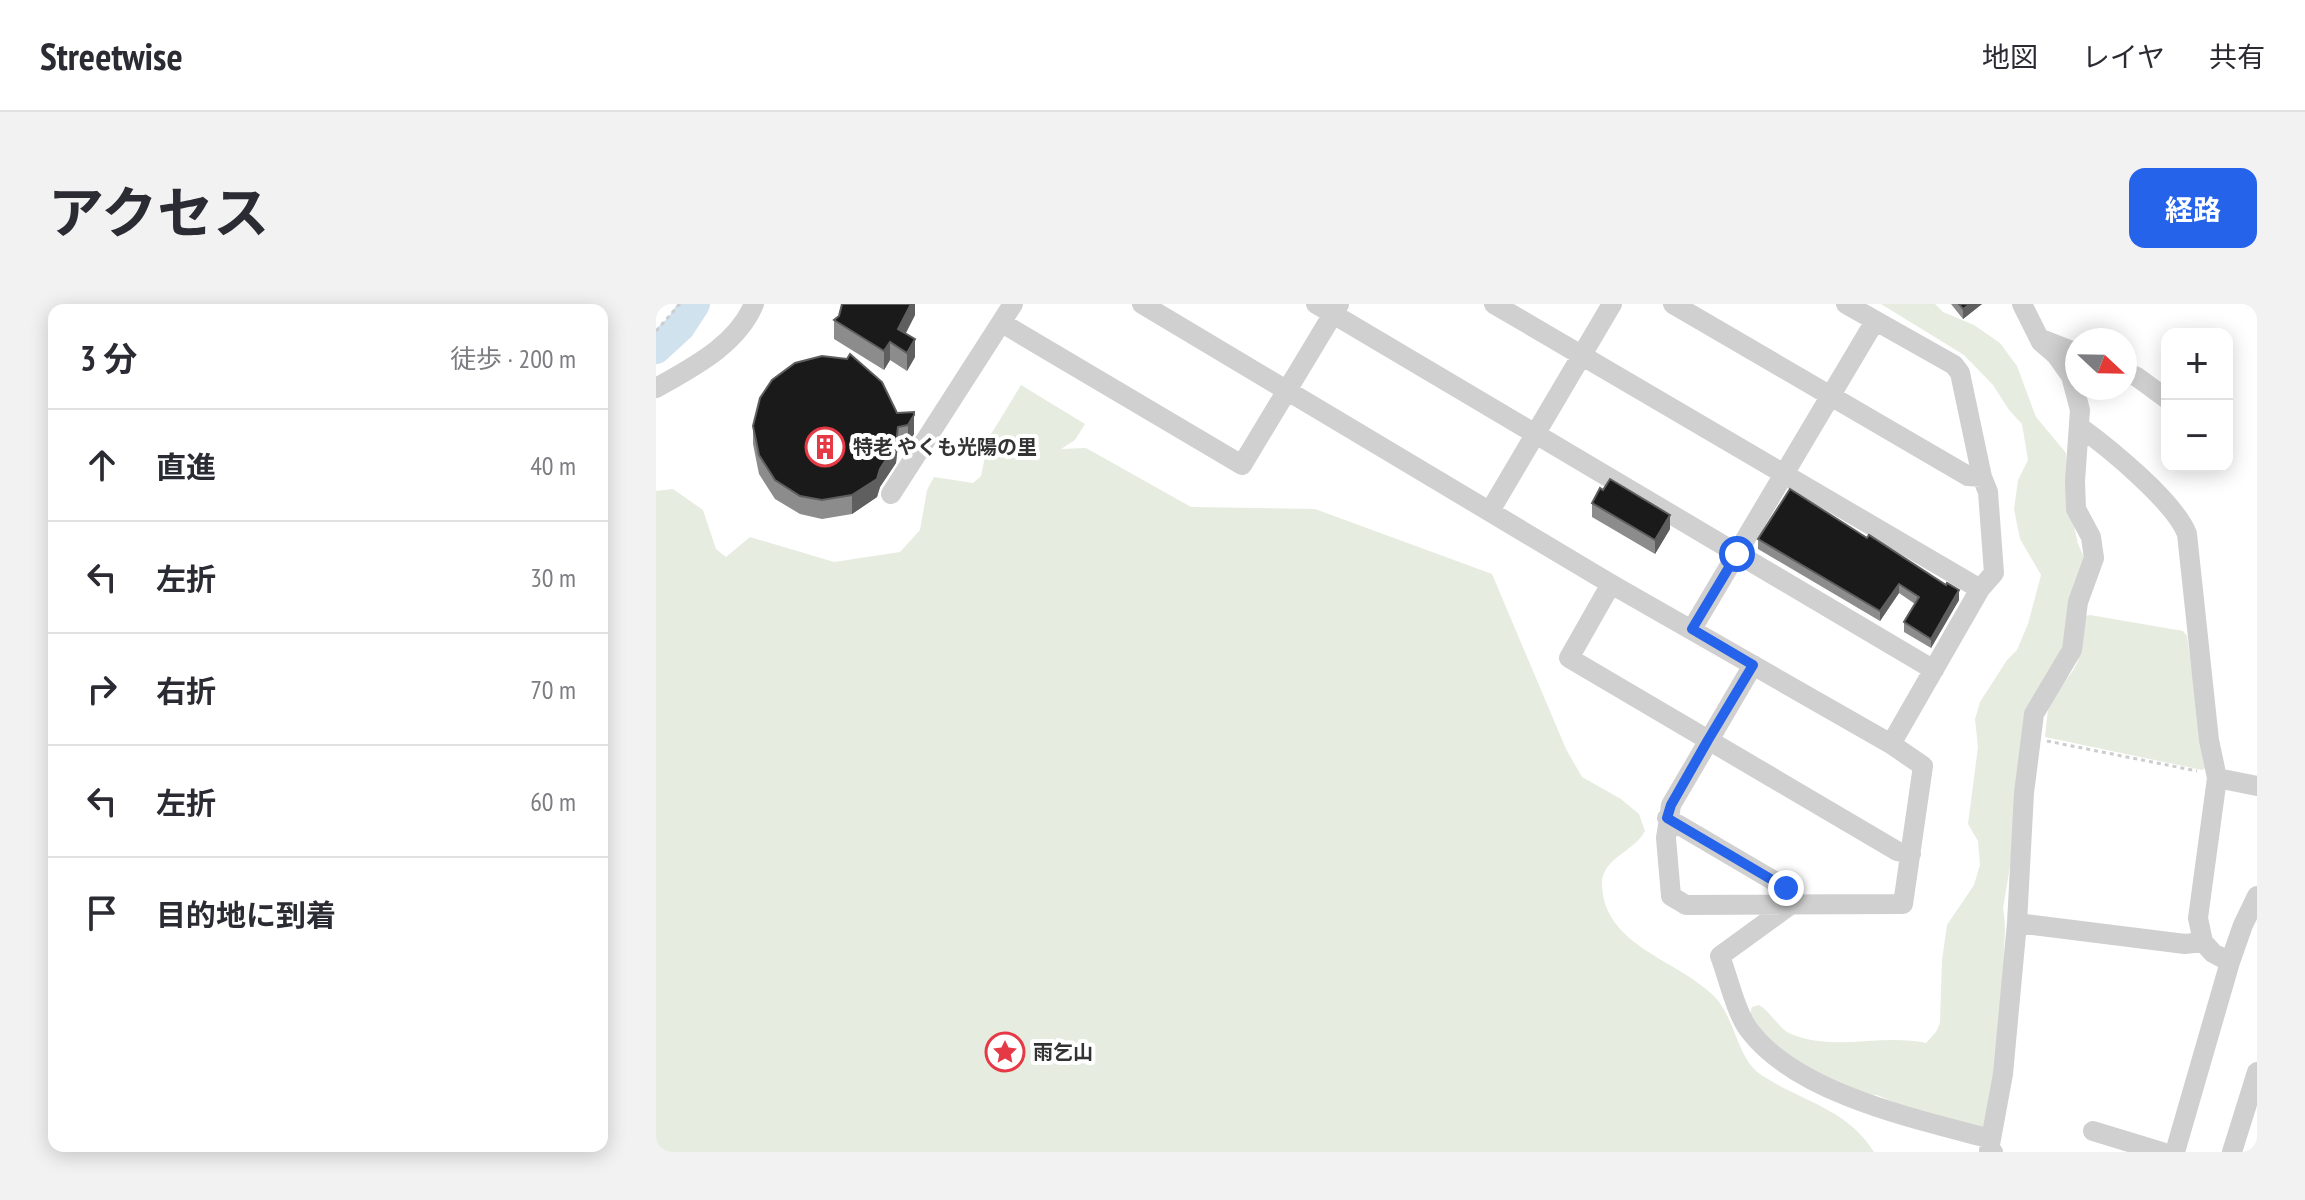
<!DOCTYPE html>
<html lang="ja">
<meta charset="utf-8">
<style>
body{margin:0;font-family:"PT Sans Narrow","Noto Sans JP",sans-serif;background:#f2f2f3;color:#2b2b33}
.controls{position:absolute;right:24px;top:24px;display:grid;overflow:hidden;border-radius:16px;box-shadow:0 4px 20px #0003}
.controls button{width:72px;height:72px;display:grid;place-items:center;padding:0;border:0;border-bottom:2px solid #e1e1e2;background:#fff;color:#2b2b33;font:40px sans-serif}
.compass{position:absolute;left:1409px;top:24px;width:72px;height:72px;border-radius:50%;background:#fff;box-shadow:0 4px 20px #0003;rotate:112deg}
.stop{position:absolute;width:24px;height:24px;margin:-18px;border:6px solid #2563eb;border-radius:50%;background:#fff}
.stop.end{background:#2563eb;border-color:#fff;box-shadow:0 2px 8px #0008}
.list{margin:0;padding:0;list-style:none}
h2{display:flex;justify-content:space-between;align-items:center;height:104px;margin:0;padding:0 32px;font-size:34px}
h2 small{font-size:26px;font-weight:400;color:#7c7c81}
.list li{display:grid;grid-template-columns:52px 1fr auto;gap:24px;align-items:center;box-sizing:border-box;height:112px;padding:0 32px;border-top:2px solid #e1e1e2}
.list b{display:block;font-size:30px;white-space:nowrap}
.list em{font-size:26px;font-style:normal;color:#7c7c81}
.icon{flex:none;width:44px;height:44px;fill:none;stroke:currentColor;stroke-width:2;stroke-linecap:round;stroke-linejoin:round}
.map{position:relative;flex:none;width:1601px;height:848px;overflow:hidden;border-radius:16px}
header{display:flex;align-items:center;gap:48px;box-sizing:border-box;height:112px;padding:0 40px;background:#fff;border-bottom:2px solid #e1e1e2}
header strong{font-size:38px}
nav{display:flex;gap:44px;margin-inline-start:auto;font-size:28px}
.intro{display:flex;align-items:center;justify-content:space-between;box-sizing:border-box;height:192px;padding:0 48px}
h1{margin:0;font-size:56px}
.button{padding:20px 36px;border-radius:16px;background:#2563eb;color:#fff;font-size:28px;font-weight:700}
main{display:flex;gap:48px;padding:0 48px}
aside{flex:1;background:#fff;border-radius:16px;box-shadow:0 4px 20px #0003}
.map>svg:first-child{display:block}
.green{fill:#e6ecdf}
.lines{fill:none;stroke-linecap:round;stroke-linejoin:round}
.river{stroke:#cfe2ee;stroke-width:30}
.path{stroke:#cdcdcd;stroke-width:3;stroke-dasharray:4 4;stroke-linecap:butt}
.minor{stroke:#d0d0d0;stroke-width:20}
.wall{fill:#8c8c8c}
.shaded-wall{fill:#5f5f5f}
.building{fill:#1a1a1a;stroke:#5f5f5f;stroke-width:2}
.route{stroke:#2563eb;stroke-width:10}
.labels{text-anchor:middle;stroke-width:8;stroke-linejoin:round;paint-order:stroke}
.poi-label{font-size:20px;font-weight:bold;fill:#333;stroke:#fff;text-anchor:start}
</style>
<header>
<strong>Streetwise</strong>
<nav><a>地図</a><a>レイヤ</a><a>共有</a></nav>
</header>
<div class="intro"><h1>アクセス</h1><a class="button">経路</a></div>
<main>
<aside>
<h2>3 分<small>徒歩 · 200 m</small></h2>
<ul class="list">
<li><svg class="icon" aria-label="ahead" viewBox="0 0 24 24"><path d="M12 20V5M6 11l6-6 6 6"/></svg><div><b>直進</b></div><em>40 m</em></li>
<li><svg class="icon" aria-label="left" viewBox="0 0 24 24"><path d="M17 20v-9H6M10 6l-5 5 5 5"/></svg><div><b>左折</b></div><em>30 m</em></li>
<li><svg class="icon" aria-label="right" viewBox="0 0 24 24"><path d="M7 20v-9h11M14 6l5 5-5 5"/></svg><div><b>右折</b></div><em>70 m</em></li>
<li><svg class="icon" aria-label="left" viewBox="0 0 24 24"><path d="M17 20v-9H6M10 6l-5 5 5 5"/></svg><div><b>左折</b></div><em>60 m</em></li>
<li><svg class="icon" aria-label="arrive" viewBox="0 0 24 24"><path d="M6 21V4h12l-3 4 3 4H6"/></svg><div><b>目的地に到着</b></div></li>
</ul>
</aside>
<div class="map">
<svg width="1601" height="848" viewBox="0 0 1601 848">
<rect width="100%" height="100%" fill="#fff"/>
<path class="green" d="M1225,0H1279L1287,8L1318,21L1344,39L1361,62L1380,113L1410,149L1415,209L1422,240L1429,255L1414,327L1382,395L1347,604C1352,631 1345,649 1349,675L1335,816L1324,825L1275,814L1221,791L1204,790L1148,770L1093,714L1096,703L1103,701C1115,708 1123,725 1135,730C1179,748 1226,729 1270,739L1280,728L1284,719L1286,656L1291,621L1318,581L1324,561L1322,537L1312,520L1322,443L1319,415L1324,398L1351,356L1361,346L1372,320L1385,271L1364,235L1358,205L1362,176L1372,156L1366,120L1353,106L1337,81L1308,51Z
M365,81L429,120L419,136L405,145L430,144L535,203L659,205L836,270L910,445L926,473L965,495L983,510L989,527C977,549 945,554 946,581C948,642 1022,656 1058,692C1079,713 1081,754 1104,770C1145,798 1190,803 1218,848H0V187L17,185L47,206L60,245L70,253L94,233L178,258L244,248L264,226L271,186L278,173L317,179L325,172L329,153L336,152L326,145Z
M1434,311L1527,327L1531,332L1550,464L1546,466L1389,433C1391,421 1390,406 1396,395C1404,381 1416,371 1422,357C1428,342 1425,326 1429,312Z"/>
<g class="lines">
<path class="river" d="M0,45L24,23L39,0"/>
<path class="path" d="M0,27L24,0
M1391,437L1541,467"/>
<path class="minor" d="M486,0L955,280L1235,440L1267,462L1247,600L1030,601L1015,592L1010,534L1015,501L1097,361
M660,0L1278,366
M838,0L1324,285
M1017,0L1312,172L1326,173
M1190,0L1298,61L1304,69L1326,173L1332,188L1338,269L1324,285L1235,440
M346,19L586,161L683,0
M1388,36L1421,49
M1469,68L1481,73L1511,95
M0,84C37,63 81,41 98,0
M1424,123C1453,144 1519,198 1531,230L1553,436L1561,474L1542,614L1547,638
M235,190L357,0
M834,207L956,0
M955,280L913,354L1241,547L1255,550
M1036,325L1219,17
M1561,474L1601,482
M1011,514L1130,584L1137,599L1064,652C1072,673 1080,709 1093,726C1141,790 1260,815 1335,835
M1361,619L1529,640L1547,638L1557,649L1574,658
M1437,827L1506,848
M1337,848L1333,846L1347,770L1361,619L1368,489L1378,410L1416,346L1422,298L1438,254L1435,233L1420,205L1419,177L1424,106L1415,72L1400,51L1385,38L1366,0
M1519,848L1574,658L1587,621L1601,592
M1576,848L1601,768"/>
</g>
<path class="wall" d="M259,0V11L250,29L259,53L251,67L234,56L228,66L178,35V16L183,12Z
M1295,0H1326L1307,15Z
M258,108V130L252,139L242,141L240,159L224,183L221,193L196,210L166,215L144,210L119,195L103,170L97,140V122Z
M936,199L1014,225L999,250L936,213Z
M1211,234L1290,281L1303,296L1275,344L1248,328V318L1259,300L1243,289L1224,317L1102,245V235Z"/>
<path class="shaded-wall" d="M255,0H259V11L242,44V25Z
M1314,0H1326L1307,15V5Z
M259,35V53L251,67V49Z
M234,38V56L228,66V47Z
M258,111V130L252,139V121Z
M242,123V141L240,159L224,183L221,193L196,210V191L224,165Z
M1014,211V225L999,250V236Z
M1243,280V289L1224,317V307Z
M1303,286V296L1275,344V335Z"/>
<path class="building" d="M186,0H255L242,25L259,35L251,49L234,38L228,47L178,16L183,12Z
M1303,0H1314L1307,5Z
M194,50L226,78L241,109L258,108V111L252,121L242,123L240,140L224,165L221,175L196,191L166,196L144,192L119,176L103,151L97,122L104,94L116,76L139,59L166,52L191,55Z
M954,175L1014,211L999,236L936,199L944,184L947,186Z
M1134,185L1211,234L1213,231L1290,281L1291,279L1303,286L1275,335L1248,318L1263,293L1243,280L1224,307L1102,235Z"/>
<g class="lines">
<path class="route" d="M1081,250L1036,325L1097,361L1052,436L1015,501L1011,514L1130,584"/>
</g>
<defs>
<g id="building-ring" transform="scale(2)"><circle r="9.5" fill="#fff" stroke="#e63946" stroke-width="1.5"/><path d="M-4-6H4V6H1V3H-1V6H-4ZM-2.5-4.3h1.7v1.8h-1.7ZM.8-4.3h1.7v1.8H.8ZM-2.5-1h1.7V.8h-1.7ZM.8-1h1.7V.8H.8Z" fill="#e63946"/></g>
<g id="sight-ring" transform="scale(2)"><circle r="9.5" fill="#fff" stroke="#e63946" stroke-width="1.5"/><path d="M0-6L1.8-2.2L6-1.7L2.9 1.2L3.7 5.4L0 3.3L-3.7 5.4L-2.9 1.2L-6-1.7L-1.8-2.2Z" fill="#e63946"/></g>
</defs>
<g fill-rule="evenodd">
<use href="#building-ring" x="169" y="143"/>
<use href="#sight-ring" x="349" y="748"/>
</g>
<g class="labels">
<g class="poi-label">
<text x="197" y="150">特老 やくも光陽の里</text>
<text x="377" y="755">雨乞山</text>
</g>
</g>
</svg>
<div class="controls">
<button>+</button>
<button>−</button>
</div>
<svg class="compass" viewBox="-18 -18 36 36"><path d="M0-13l5 13h-10z" fill="#e53935"/><path d="M0 13l5-13h-10z" fill="#7c7c81"/></svg>
<div class="stop" style="left:1081px;top:250px"></div>
<div class="stop end" style="left:1130px;top:584px"></div>
</div>
</main>
